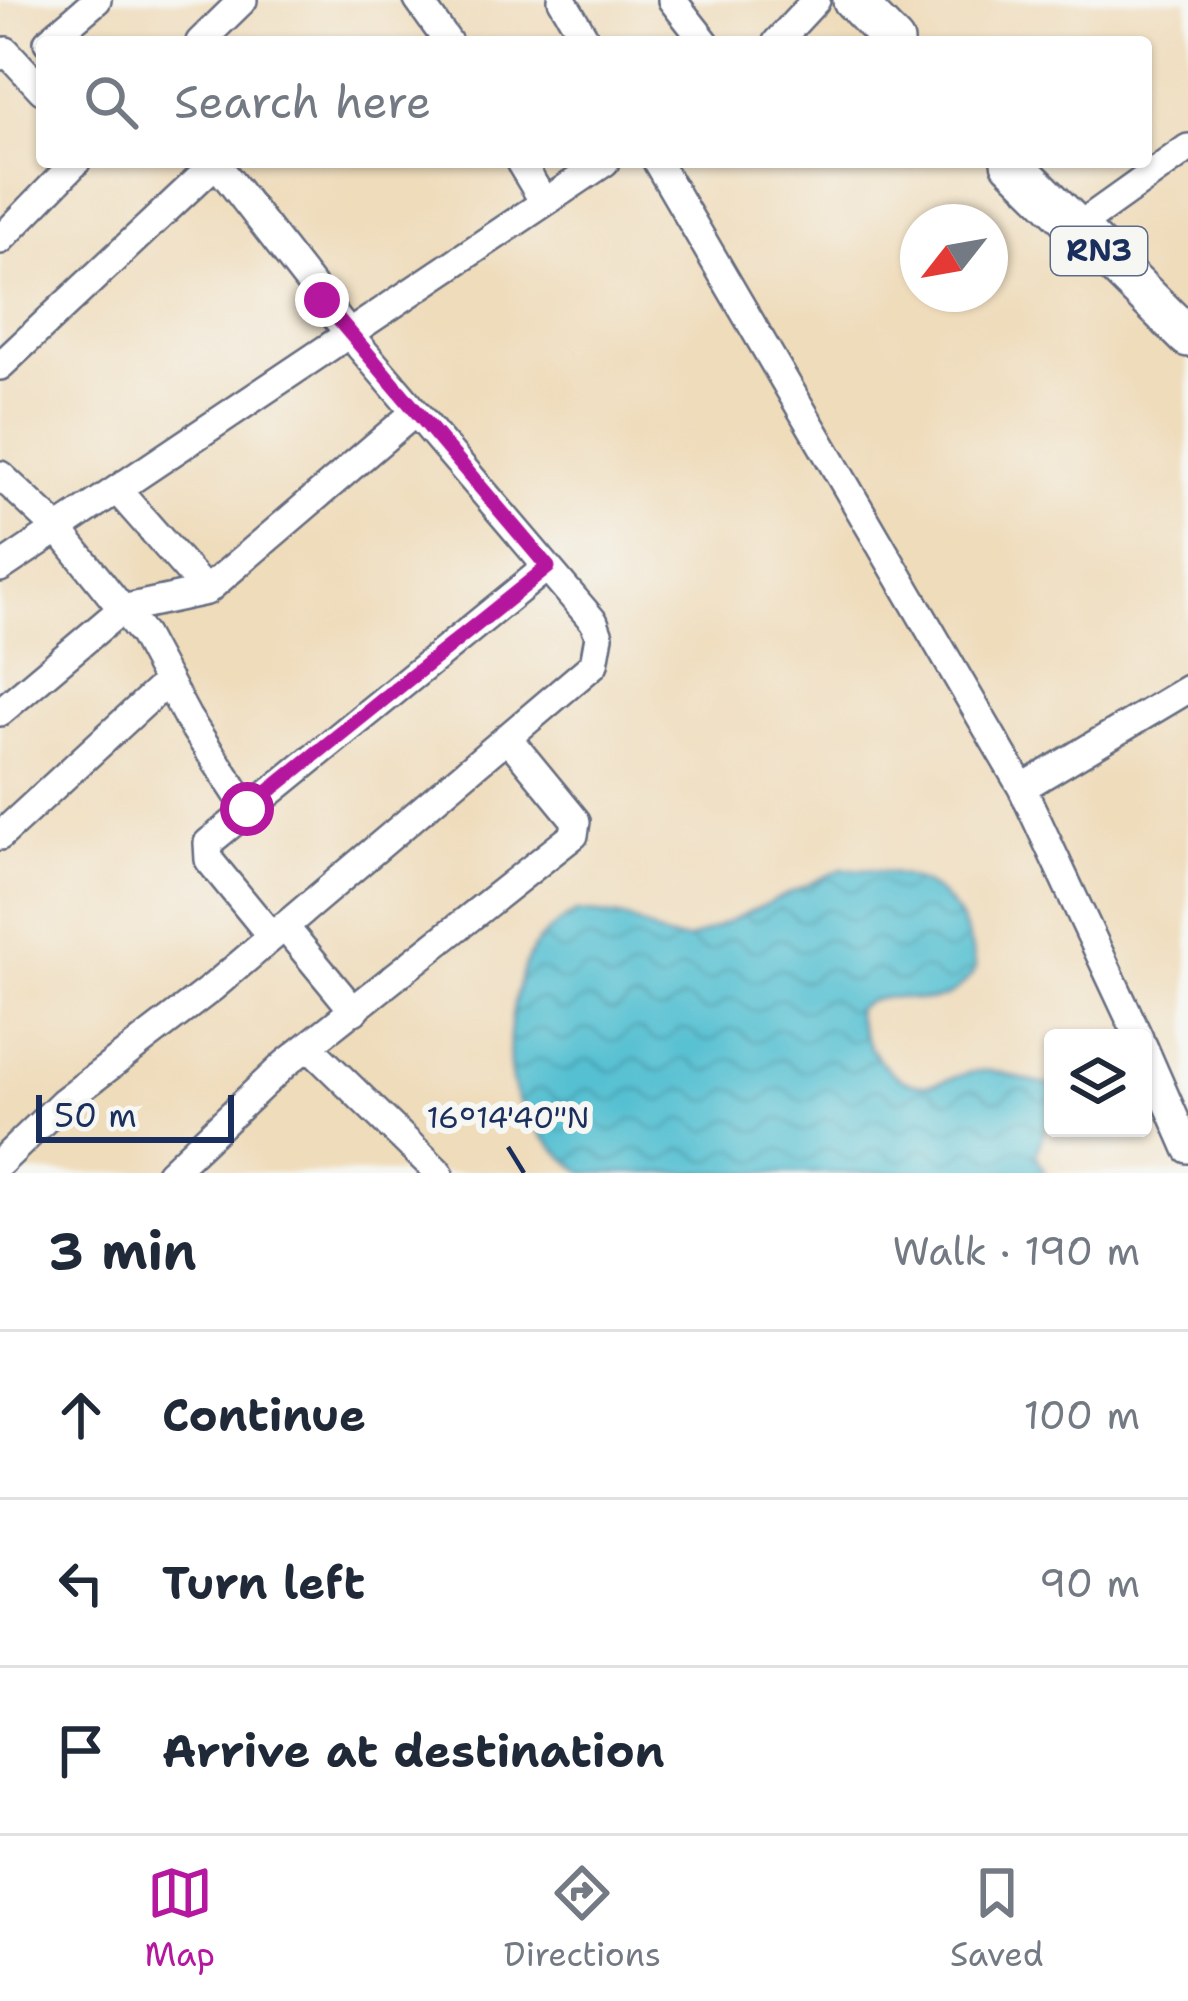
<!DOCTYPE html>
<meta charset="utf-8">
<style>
body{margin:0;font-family:"Shantell Sans",sans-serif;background:#f2f2f3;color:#1f2937}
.controls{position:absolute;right:36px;bottom:36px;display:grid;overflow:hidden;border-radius:12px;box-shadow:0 3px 9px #0004}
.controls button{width:108px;height:108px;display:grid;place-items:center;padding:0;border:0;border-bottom:3px solid #e0e1e3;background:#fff;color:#1f2937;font:60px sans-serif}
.compass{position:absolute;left:900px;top:204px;width:108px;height:108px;border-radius:50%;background:#fff;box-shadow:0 3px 9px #0004;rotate:239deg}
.scale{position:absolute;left:36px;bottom:30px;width:198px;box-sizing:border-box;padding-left:12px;border:6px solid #1b2f5e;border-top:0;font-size:33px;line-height:42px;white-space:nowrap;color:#1b2f5e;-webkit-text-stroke:9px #f6f6f2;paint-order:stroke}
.stop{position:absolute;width:36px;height:36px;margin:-27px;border:9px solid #b5179e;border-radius:50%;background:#fff}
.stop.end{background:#b5179e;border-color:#fff;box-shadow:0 3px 12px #0008}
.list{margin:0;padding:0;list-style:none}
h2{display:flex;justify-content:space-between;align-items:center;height:156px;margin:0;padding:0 48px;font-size:51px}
h2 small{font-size:39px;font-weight:400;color:#747a83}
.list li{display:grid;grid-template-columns:78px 1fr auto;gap:36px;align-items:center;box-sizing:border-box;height:168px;padding:0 48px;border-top:3px solid #e0e1e3}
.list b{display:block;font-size:45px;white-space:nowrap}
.list em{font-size:39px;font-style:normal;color:#747a83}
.icon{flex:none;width:66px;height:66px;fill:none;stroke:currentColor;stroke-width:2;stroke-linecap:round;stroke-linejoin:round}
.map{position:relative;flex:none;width:1188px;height:1173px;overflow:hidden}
.search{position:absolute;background:#fff;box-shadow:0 3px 9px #0004;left:36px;right:36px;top:36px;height:132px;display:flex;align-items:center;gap:30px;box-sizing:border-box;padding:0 42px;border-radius:12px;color:#747a83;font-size:45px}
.sheet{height:660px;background:#fff}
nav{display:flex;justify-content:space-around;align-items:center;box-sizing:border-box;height:168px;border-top:3px solid #e0e1e3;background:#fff;font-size:33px;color:#747a83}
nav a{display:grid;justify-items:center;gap:6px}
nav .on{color:#b5179e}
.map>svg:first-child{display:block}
.water{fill:url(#water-waves);stroke:#387898;stroke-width:3}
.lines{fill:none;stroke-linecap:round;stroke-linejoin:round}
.minor-casing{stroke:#656c7f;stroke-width:32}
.highway-casing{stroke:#656c7f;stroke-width:44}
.minor{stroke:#fff;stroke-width:27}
.highway{stroke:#fff;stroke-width:39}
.route{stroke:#b5179e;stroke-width:15}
.ticks{fill:none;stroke:#1b2f5e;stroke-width:4.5}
.labels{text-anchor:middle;stroke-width:12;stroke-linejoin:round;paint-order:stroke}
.shield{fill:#f6f6f2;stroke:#5d6b8a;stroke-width:3}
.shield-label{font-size:30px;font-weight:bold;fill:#1b2f5e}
.ticks-label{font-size:30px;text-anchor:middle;fill:#1b2f5e;stroke:#f6f6f2;stroke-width:12;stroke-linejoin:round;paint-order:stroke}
</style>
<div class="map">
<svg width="1188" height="1173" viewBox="0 0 1188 1173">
<defs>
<pattern id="water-waves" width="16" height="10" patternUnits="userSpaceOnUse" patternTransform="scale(3)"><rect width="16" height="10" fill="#55c0d1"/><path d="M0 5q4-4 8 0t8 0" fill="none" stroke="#469cad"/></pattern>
</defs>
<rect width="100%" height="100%" fill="#f6f6f2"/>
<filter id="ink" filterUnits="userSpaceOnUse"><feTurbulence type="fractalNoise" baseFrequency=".00833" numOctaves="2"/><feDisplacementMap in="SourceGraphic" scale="24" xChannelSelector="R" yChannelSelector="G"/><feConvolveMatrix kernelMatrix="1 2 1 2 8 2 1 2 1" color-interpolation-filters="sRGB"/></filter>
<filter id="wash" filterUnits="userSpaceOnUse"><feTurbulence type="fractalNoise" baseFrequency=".004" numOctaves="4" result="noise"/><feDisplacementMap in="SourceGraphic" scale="48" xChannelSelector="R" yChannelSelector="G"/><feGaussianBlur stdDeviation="2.7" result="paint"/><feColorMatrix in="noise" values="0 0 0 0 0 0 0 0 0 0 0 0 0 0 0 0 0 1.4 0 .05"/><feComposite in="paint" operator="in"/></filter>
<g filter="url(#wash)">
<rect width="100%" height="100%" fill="#efdcbb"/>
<path class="water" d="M842,869C919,870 963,888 976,969C933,1030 902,976 856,1009C859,1040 890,1086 926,1085C944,1084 962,1072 980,1071C1005,1069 1028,1085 1053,1085V1108L1036,1154L1045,1173H584C558,1154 536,1133 520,1104C500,1066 511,986 533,949C543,933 561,922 576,912C595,914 617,914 635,922C655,931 666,942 690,939Z"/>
</g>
<g filter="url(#ink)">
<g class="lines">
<g class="minor-casing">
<path id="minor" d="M418,0L448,42
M562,0L587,42
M672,0L705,42
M48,42L97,0
M200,42L243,0
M777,42L816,0
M0,56L6,51L42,90
M520,162L544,202
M657,162L1022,788
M1076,228L1188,148
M0,240L76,162
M0,366L216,163L349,334L594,622L599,636L594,664L213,987L63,1102L0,1163
M0,475L58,529L143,635L187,717L247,809
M117,490L206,591
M0,568L605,162
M0,712L122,609L206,591L414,413
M0,836L168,681
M284,926L354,1011
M272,937L209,860L208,843L547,567
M1139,1038L1022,788L1188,689
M308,1046L439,1173
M1143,1046L1188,1149
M170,1173L285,1064L574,835L576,821L507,737"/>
</g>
<g class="highway-casing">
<path id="highway" d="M853,0L894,42
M1011,162L1188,337"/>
</g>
<use href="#minor" class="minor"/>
<use href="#highway" class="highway"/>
</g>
</g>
<g class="lines" filter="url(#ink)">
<path class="route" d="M247,809L548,567L322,300"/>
</g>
<path class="ticks" d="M508,1147L524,1173"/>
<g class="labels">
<rect class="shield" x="1051" y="227" width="96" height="48" rx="9"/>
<g class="shield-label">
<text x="1099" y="261">RN3</text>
</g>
</g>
<g class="ticks-label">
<text x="508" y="1128">16°14'40"N</text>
</g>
</svg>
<div class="controls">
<button><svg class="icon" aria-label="layers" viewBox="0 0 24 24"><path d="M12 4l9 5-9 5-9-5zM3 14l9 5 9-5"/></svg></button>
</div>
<svg class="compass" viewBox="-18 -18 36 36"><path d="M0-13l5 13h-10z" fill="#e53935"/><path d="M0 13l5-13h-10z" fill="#747a83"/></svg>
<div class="scale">50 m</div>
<div class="stop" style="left:247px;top:809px"></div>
<div class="stop end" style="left:322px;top:300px"></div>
<div class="search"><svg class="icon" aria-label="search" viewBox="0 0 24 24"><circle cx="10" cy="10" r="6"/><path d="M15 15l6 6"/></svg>Search here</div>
</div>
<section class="sheet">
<h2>3 min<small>Walk · 190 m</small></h2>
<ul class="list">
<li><svg class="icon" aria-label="ahead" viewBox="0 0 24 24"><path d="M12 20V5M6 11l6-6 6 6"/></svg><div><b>Continue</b></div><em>100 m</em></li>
<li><svg class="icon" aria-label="left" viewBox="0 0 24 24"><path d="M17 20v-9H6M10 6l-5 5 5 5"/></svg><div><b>Turn left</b></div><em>90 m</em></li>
<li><svg class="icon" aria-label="arrive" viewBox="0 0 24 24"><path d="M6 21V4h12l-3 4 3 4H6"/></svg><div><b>Arrive at destination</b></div></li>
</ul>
</section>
<nav>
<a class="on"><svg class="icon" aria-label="map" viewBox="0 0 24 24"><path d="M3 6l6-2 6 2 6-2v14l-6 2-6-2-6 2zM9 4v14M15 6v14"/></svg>Map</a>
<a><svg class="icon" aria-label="directions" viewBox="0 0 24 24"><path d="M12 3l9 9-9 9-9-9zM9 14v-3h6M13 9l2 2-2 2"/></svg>Directions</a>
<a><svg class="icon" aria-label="saved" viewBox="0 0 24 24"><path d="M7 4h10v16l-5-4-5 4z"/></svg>Saved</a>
</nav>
